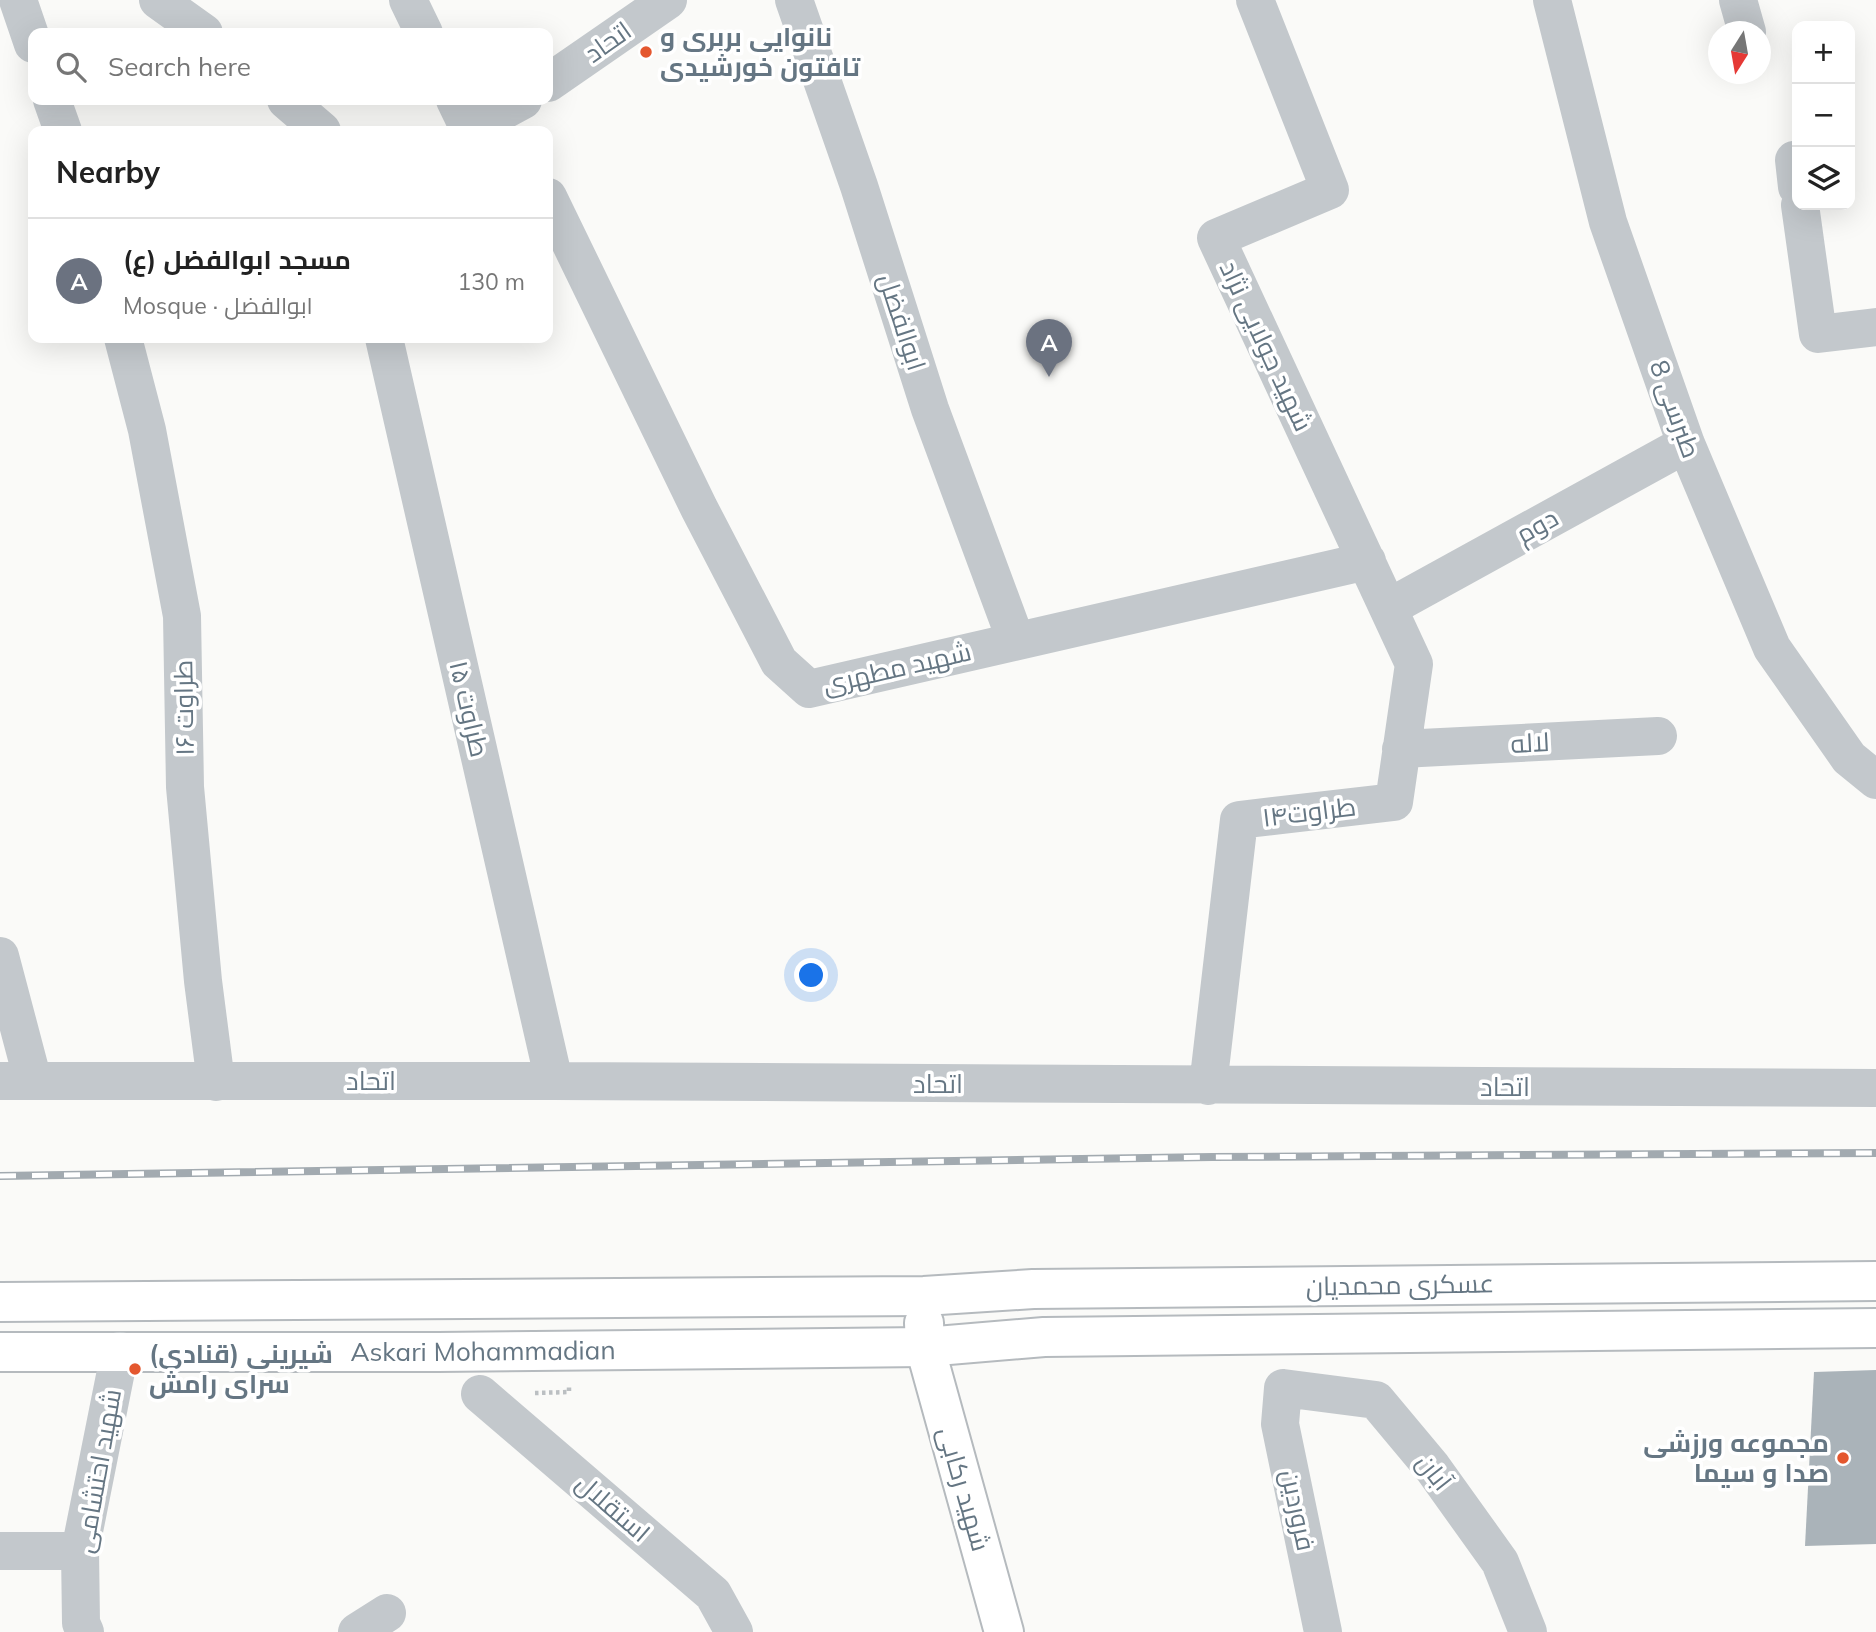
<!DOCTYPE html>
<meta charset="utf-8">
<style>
body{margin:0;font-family:Mulish,Cairo,sans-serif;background:#f2f2f2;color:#222}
.controls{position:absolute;right:21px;top:21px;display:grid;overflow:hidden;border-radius:14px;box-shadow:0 7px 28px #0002}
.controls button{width:63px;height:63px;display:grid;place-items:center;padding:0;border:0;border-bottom:2px solid #e0e0e0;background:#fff;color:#222;font:35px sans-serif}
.compass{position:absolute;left:1708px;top:21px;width:63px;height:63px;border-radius:50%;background:#fff;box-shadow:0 7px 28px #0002;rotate:191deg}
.you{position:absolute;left:812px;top:976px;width:24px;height:24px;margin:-18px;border:5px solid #fff;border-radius:50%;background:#1a73e8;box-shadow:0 0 0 10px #1a73e833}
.badge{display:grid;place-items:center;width:46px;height:46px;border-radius:50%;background:#e4572e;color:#fff;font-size:23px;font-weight:700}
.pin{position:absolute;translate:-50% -58px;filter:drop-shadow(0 2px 4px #0008)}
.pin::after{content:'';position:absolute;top:37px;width:24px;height:21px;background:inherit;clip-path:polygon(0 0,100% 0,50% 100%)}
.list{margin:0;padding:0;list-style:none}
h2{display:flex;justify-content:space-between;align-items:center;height:91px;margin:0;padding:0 28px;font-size:30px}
h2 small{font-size:23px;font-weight:400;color:#767676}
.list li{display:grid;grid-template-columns:46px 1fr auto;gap:21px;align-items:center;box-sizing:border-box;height:126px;padding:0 28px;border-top:2px solid #e0e0e0}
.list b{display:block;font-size:26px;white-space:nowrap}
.list p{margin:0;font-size:23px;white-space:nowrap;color:#767676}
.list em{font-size:23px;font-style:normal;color:#767676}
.icon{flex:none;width:38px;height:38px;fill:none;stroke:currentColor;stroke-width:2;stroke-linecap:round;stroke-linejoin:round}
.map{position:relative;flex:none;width:1876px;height:1632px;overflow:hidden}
.search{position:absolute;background:#fff;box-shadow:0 7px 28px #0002;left:28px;top:28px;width:525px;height:77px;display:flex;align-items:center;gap:18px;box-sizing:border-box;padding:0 24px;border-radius:14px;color:#767676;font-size:26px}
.panel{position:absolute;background:#fff;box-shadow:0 7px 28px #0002;left:28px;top:126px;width:525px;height:217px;border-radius:14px}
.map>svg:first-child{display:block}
.building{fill:#aab3b9}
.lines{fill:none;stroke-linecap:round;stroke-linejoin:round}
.major-casing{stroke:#b5babe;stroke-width:42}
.path{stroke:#bbbfc2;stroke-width:4.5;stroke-dasharray:3.5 3.5;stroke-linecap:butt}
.minor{stroke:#c3c8cc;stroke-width:38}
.major{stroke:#fff;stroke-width:38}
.rail-casing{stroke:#a2aab0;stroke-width:8}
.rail{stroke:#fff;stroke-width:5;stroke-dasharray:16;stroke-linecap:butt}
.poi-dot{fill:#e4572e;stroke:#fff;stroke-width:2.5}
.labels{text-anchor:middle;stroke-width:7;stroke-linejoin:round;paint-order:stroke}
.poi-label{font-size:26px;font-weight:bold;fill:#657683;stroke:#fff;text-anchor:start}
.street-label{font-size:26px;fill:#657683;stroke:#fff}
</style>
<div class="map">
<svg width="1876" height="1632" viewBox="0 0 1876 1632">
<rect width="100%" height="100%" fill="#fafaf8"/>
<path class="building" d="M1876,1370V1544L1805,1546L1814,1372Z"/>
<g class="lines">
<g class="major-casing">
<g id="major">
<path d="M0,1302L924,1296L1033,1289L1876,1281"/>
<path d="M924,1323L925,1347L1004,1632"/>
<path id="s1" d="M0,1352H438L925,1347L1044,1337L1876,1328"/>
</g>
</g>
<path class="path" d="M535,1393L569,1392V1386"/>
<path class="minor" d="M18,0L33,44
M158,0L204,33
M408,0L424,33
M794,0L859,186L930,409L1016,641
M1552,0L1608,222L1686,444L1772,648L1849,758L1876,780
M1738,0L1747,32
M548,83L668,0
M52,100L63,131
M286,100L322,131
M455,100L469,129
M466,131L523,100
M1794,160L1797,187
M548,197L699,508L779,662L809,689L1367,561
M1800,205L1818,334L1876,327
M123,338L147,430L182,616L185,787L203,981L216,1082
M384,338L554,1081
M1388,608L1686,444
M1401,749L1658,736
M0,956L33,1081
M0,1081H554L1876,1088
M1208,1086L1239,820L1394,802L1414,664L1216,238L1330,190L1255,0
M480,1394L713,1594L734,1632
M0,1551H80
M85,1632L81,1623L80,1551L120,1351
M357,1632L387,1613
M1323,1632L1280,1424L1283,1388L1376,1400L1432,1467L1500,1562L1528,1632"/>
<use href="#major" class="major"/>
<g class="rail-casing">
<path id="rail" d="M0,1176L1212,1157L1876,1153"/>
</g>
<use href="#rail" class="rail"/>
</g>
<g class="poi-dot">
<circle cx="646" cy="52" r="7"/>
<circle cx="135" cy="1369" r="7"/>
<circle cx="1843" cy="1458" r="7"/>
</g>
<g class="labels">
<g class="poi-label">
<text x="660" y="46">نانوایی بربری و<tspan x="660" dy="30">تافتون خورشیدی</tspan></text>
<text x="149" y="1363">(قنادی) شیرینی<tspan x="149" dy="30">سرای رامش</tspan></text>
<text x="1829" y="1452" text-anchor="end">مجموعه ورزشی<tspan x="1829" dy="30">صدا و سیما</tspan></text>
</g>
<g class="street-label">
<text transform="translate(608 42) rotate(-35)" y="9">اتحاد</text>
<text transform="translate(902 322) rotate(72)" y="9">ابوالفضل</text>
<text transform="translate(1266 346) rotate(65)" y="9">شهید جولایی نژاد</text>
<text transform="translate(1675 409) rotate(70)" y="9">طبرسی 8</text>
<text transform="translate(1537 526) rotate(-29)" y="9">دوم</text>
<text transform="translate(897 668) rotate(-13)" y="9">شهید مطهری</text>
<text transform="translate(184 708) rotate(-91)" y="9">طراوت ۱۶</text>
<text transform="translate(469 709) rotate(77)" y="9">طراوت ۱۵</text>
<text transform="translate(1530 743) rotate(-3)" y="9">لاله</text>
<text transform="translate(1309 812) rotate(-7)" y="9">طراوت۱۴</text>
<text x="371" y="1090">اتحاد</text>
<text x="938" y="1093">اتحاد</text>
<text x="1505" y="1096">اتحاد</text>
<text transform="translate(1400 1285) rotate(-1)" y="9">عسکری محمدیان</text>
<text dy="9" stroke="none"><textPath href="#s1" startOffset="483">Askari Mohammadian</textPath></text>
<text transform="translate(98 1471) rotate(-80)" y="9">شهید احتشامی</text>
<text transform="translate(1434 1472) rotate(52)" y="9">آبان</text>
<text transform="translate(964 1489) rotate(74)" y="9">شهید رکابی</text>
<text transform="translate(613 1508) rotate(41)" y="9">استقلال</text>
<text transform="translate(1298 1510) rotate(78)" y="9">فروردین</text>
</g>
</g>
</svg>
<div class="controls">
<button>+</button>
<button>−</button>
<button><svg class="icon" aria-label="layers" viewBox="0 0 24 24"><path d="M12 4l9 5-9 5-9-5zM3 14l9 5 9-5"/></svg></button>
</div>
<svg class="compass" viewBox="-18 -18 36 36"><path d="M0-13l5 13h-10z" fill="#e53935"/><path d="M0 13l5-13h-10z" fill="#767676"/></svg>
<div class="you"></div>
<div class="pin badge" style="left:1049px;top:377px;background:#6b7280">A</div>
<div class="search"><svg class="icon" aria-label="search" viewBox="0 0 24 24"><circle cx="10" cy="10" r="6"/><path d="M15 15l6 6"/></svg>Search here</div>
<section class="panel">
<h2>Nearby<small></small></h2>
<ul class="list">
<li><span class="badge" style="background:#6b7280">A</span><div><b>مسجد ابوالفضل (ع)</b><p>Mosque · ابوالفضل</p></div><em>130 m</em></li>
</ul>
</section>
</div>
